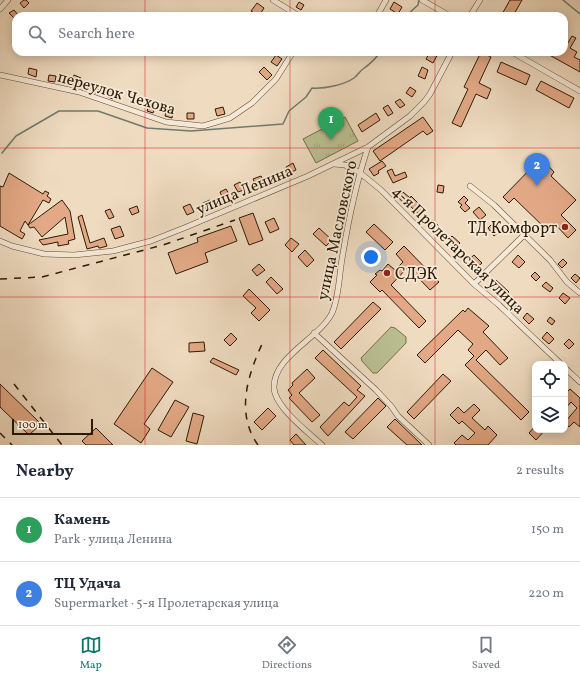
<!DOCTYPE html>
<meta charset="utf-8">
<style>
body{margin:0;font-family:Vollkorn,serif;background:#f6f6f7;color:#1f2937}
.controls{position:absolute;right:12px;bottom:12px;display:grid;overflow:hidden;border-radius:8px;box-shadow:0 2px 10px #0003}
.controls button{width:36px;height:36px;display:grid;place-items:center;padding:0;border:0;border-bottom:1px solid #e0e1e3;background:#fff;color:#1f2937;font:20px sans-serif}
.scale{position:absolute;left:12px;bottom:10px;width:81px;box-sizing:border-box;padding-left:4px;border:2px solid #2c1b04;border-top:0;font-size:11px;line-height:14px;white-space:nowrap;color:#2c1b04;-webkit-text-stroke:3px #f5e8d6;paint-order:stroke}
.you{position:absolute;left:371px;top:257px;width:14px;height:14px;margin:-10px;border:3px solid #fff;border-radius:50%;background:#1a73e8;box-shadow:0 0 0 6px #1a73e833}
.badge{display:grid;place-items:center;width:26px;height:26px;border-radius:50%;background:#0f766e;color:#fff;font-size:13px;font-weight:700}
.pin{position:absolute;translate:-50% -33px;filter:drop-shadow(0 1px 2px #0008)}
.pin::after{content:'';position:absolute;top:21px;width:14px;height:12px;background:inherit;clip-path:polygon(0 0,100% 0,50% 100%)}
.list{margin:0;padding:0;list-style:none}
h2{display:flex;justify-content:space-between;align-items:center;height:52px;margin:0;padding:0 16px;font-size:17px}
h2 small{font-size:13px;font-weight:400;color:#747a83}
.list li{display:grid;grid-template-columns:26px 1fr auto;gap:12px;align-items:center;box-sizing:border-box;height:64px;padding:0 16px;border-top:1px solid #e0e1e3}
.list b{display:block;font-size:15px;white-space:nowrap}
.list p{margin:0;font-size:13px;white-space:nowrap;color:#747a83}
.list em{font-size:13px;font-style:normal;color:#747a83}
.icon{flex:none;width:22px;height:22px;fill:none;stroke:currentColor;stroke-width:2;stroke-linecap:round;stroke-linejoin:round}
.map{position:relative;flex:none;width:580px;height:445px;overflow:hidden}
.search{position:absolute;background:#fff;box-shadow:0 2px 10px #0003;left:12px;right:12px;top:12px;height:44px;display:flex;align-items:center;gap:10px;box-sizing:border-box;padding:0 14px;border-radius:12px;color:#747a83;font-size:15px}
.sheet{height:180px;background:#fff}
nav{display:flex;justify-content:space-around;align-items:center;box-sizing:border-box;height:56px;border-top:1px solid #e0e1e3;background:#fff;font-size:11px;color:#747a83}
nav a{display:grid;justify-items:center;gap:2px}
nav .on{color:#0f766e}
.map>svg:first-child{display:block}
.park{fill:url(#park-tufts);stroke:#736e4b}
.pitch{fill:#bac092;stroke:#736e4b}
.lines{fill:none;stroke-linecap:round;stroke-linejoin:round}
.stream{stroke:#6e7b6e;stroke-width:1.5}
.building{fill:#e3a986;stroke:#2c1b04}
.minor-casing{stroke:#5d4b33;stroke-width:6}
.minor{stroke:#f5e8d6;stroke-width:5}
.rail{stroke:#2c1b04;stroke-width:1.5;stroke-dasharray:7 7;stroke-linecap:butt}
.grid{fill:none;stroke:#d62828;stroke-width:1;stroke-opacity:0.55}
.poi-dot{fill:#8f2418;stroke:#f5e8d6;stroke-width:1.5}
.labels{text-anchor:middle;stroke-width:3.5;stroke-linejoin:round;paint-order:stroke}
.street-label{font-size:16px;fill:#2c1b04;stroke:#f5e8d6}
.poi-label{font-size:16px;fill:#2c1b04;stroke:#f5e8d6;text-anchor:end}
</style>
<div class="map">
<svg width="580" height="445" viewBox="0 0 580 445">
<defs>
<pattern id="park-tufts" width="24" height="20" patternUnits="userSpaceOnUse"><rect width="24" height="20" fill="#bac092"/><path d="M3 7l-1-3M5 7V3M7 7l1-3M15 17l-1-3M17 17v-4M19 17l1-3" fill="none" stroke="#a0a47c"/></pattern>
</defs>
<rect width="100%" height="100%" fill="#efdbc0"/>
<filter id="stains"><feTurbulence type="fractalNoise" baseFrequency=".005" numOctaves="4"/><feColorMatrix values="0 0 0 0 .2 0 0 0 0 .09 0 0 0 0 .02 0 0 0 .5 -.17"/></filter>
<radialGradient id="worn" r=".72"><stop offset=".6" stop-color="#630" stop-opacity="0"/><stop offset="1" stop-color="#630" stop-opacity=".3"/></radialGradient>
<path class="park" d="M345,117L358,141L316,163L303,139Z"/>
<path class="pitch" d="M391,327L395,328L406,337V343L379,371L377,373H373L362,361L361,358Z"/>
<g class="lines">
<path class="stream" d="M563,0L580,14
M406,16L418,5L419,0
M2,153L16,136L59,111H98L147,128L191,131L283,124L289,111L306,97L312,88C324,89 344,85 354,78C357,76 359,72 363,69C370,64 375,60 380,52"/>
</g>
<path class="building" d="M24,0H26L29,3L24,8L20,3Z
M510,0H522L513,16H501Z
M299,2L304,5L301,10L296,7Z
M394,2L402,7L398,14L390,9Z
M257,3L264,8L259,16L251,11Z
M14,10L18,15L14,18L9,13Z
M572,36L576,38L570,48L577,52L574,57L580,60V72L544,52H564V45L566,46Z
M430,52H439L433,63L426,59Z
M481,52L491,57L479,83L491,89L487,99L476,94L461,127L452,123L468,89L464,87Z
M276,55L282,59L277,66L271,62Z
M501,62L530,75L526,85L497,72Z
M264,67L272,75L267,80L259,72Z
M422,67L428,70L425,79L418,76Z
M29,68L37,70L36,77L28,74Z
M49,75L56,76L55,82L48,81Z
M74,75L81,78L78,85L71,83Z
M541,81L574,98L569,108L536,90Z
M410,87L416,91L412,97L406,93Z
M95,88L100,90L98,94L93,92Z
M110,91L116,93L113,99L108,97Z
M400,99L405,105L400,108L395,102Z
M149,105L155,108L153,113L147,111Z
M388,105L393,113L388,116L383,108Z
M223,107L225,114L217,116L215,109Z
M166,111L173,112L172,118L165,116Z
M187,113H194V119H187Z
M376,113L380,120L362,132L358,125Z
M423,117L433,131L427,135L423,131L380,161L373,151Z
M541,158L554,172L551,176L576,200L561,215L576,230L568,238L554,223L547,230L514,198L509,203L503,197Z
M382,161L386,166L378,171L379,173L374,176L369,169Z
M293,163L296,170L289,173L286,167Z
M392,169L395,176L405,172L407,177L393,183L387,171Z
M9,173L43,194L45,191L49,193L47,196L51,199L49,203L43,200L28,225L25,221L20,231L25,234L22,239L0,226V186L3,187Z
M261,176L265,184L257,188L253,179Z
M240,182L244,190L238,192L234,185Z
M438,185L444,186L443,193L437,192Z
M226,189L230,196L223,199L220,192Z
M403,192L410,198L411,196L425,210L420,215L410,206L408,208L398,197Z
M464,196L468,200L465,203L470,208L465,212L460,207L462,205L458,202Z
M62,200L70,211L75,239L68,241L69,244L58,246V242L43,245L39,240L68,234L65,217L42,237L34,227L30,228L28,225Z
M210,200L213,207L206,210L203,203Z
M190,204L194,212L187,215L183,207Z
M137,206L139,212L132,215L129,209Z
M479,207L486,215L480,220L473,212Z
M110,209L114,217L109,219L105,211Z
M253,213L263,240L249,245L239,218Z
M82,215L90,243L104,238L107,246L100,248H99L98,246L87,249L78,217Z
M274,218L279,229L270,233L265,222Z
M432,220L440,227L435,233L427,226Z
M494,222L501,230L494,236L488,228Z
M374,224L393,242L385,250L366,232Z
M120,226L124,236L115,239L111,229Z
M231,226L237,241L205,253L208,262L176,274L168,253L198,242L197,238Z
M319,228L332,240L326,246L313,234Z
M452,236L460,243L456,247L448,240Z
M291,238L299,244L292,252L285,245Z
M404,246L439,282L430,290L408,267L391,285L426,321L419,328L382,290L380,292L370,282L377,275L375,274L380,270L382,271L388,264L395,270L403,262L396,254Z
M305,250L314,260L307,267L298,257Z
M474,255L482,263L475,269L467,261Z
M518,255L525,262L519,268L512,262Z
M563,259L567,263L562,268L558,264Z
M259,264L265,270L257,276L252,270Z
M535,272L540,277L536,281L531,276Z
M575,274L580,278L576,283L571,278Z
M271,277L283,289L277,294L266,282Z
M496,280L509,292L508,293L518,303L513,309L490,288Z
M546,282L553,288L550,292L542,286Z
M249,289L270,310L259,321L251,313L256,308L243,296Z
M563,293L570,298L565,304L559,298Z
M373,302L381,309L341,349L334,342Z
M468,308L489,326L483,332L508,358L500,365L486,350L476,360L529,412L521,420L465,365L474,356L468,350L473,344L458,330L425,363L417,355L463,310L465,312Z
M527,313L534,319L529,324L523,318Z
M550,317L555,321L552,325L547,321Z
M547,332L554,339L549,344L542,338Z
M231,333L237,339L230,346L224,340Z
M569,339L574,344L569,349L564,344Z
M204,342L205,351L189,352V343Z
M323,350L361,386L357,390L365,396L328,436L320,427L344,402L349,406L357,397L315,358Z
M213,358L239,370L236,375L210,362Z
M152,368L173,382L144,424L150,429L141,443L114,424Z
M307,369L315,378L299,393L320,415L312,422L289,398L292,395L288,390L293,385L292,383Z
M443,374L451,381L414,419L407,412Z
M0,384L41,424L29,435L0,407Z
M570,389L580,398V427L574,422L569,427L565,422L577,408L571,402L565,409V394Z
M378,398L386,406L353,439L345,432Z
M175,400L189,407L171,437L158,430Z
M474,404L480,410L472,418L485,430L488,426L497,435L488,445H456L454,443L462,435L468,440L475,433L462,421L459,424L450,415L458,407L464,413Z
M268,408L276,416L262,430L254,422Z
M193,413L204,416L197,444L186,441Z
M395,419L422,445H407L387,427Z
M535,426V430H545L536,440L529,433Z
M96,428L113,445H86L82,441Z
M296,434L306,445H294L290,440Z"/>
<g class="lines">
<g class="minor-casing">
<path id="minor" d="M273,0L299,16
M422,0L450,16
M0,9L8,0
M377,16L386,0
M470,16L480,0
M512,52L580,91
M0,75L79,92L166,122L203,126L230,118L252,103L276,79L293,52
M334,164L345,165L359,172L381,190L474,284L499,305L561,364
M470,186L494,205L550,260L567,282L580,293
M0,241L12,246L44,254L74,255L113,251L151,241L184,228L308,176L368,147L410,116L424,102L430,94L452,52
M474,284L524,235
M314,333L376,390L391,406L398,416L429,445
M565,368L580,382
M322,445C308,432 275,407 274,388C273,356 319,339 332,313C339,297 339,277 342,259C348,222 356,183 368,147"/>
</g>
<use href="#minor" class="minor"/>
<path class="rail" d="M0,279L42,277L163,245L235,220
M14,384L62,445
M0,433L12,445
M258,445C235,413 248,374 263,342"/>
</g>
<path class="grid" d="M145,0V16M290,0V16M435,0V16M145,52V445M290,52V445M435,52V445M0,148H580M0,297H580"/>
<g class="poi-dot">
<circle cx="565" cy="227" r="4"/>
<circle cx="387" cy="273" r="4"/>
</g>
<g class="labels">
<g class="street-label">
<text transform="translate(117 92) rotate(16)" y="6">переулок Чехова</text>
<text transform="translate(244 189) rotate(-23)" y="6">улица Ленина</text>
<text transform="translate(336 230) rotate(-78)" y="6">улица Масловского</text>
<text transform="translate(459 249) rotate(44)" y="6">4-я Пролетарская улица</text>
</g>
<g class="poi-label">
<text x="557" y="233">ТД Комфорт</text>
<text x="395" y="279" text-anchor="start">СДЭК</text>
</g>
</g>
<rect width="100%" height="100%" filter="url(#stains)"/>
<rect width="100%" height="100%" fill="url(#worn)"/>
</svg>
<div class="controls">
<button><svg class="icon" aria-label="locate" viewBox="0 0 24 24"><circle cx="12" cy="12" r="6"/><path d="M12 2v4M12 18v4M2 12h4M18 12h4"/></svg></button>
<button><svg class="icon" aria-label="layers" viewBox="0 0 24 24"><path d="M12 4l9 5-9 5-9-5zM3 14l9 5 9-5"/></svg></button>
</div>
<div class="scale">100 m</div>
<div class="you"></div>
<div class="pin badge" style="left:331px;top:140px;background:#2e9e5b">1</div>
<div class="pin badge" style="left:537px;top:186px;background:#3f7fe0">2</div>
<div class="search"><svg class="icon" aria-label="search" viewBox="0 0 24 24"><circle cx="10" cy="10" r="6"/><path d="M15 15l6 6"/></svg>Search here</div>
</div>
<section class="sheet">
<h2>Nearby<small>2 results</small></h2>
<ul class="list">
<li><span class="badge" style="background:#2e9e5b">1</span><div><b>Камень</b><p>Park · улица Ленина</p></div><em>150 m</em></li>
<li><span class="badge" style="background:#3f7fe0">2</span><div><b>ТЦ Удача</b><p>Supermarket · 5-я Пролетарская улица</p></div><em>220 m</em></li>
</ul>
</section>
<nav>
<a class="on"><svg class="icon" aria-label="map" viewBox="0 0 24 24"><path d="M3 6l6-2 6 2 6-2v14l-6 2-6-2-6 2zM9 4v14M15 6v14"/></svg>Map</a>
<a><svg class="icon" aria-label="directions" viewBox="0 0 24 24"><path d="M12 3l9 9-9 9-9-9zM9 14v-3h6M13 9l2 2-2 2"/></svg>Directions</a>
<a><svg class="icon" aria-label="saved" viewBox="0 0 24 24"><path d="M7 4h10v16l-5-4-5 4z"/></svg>Saved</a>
</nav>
